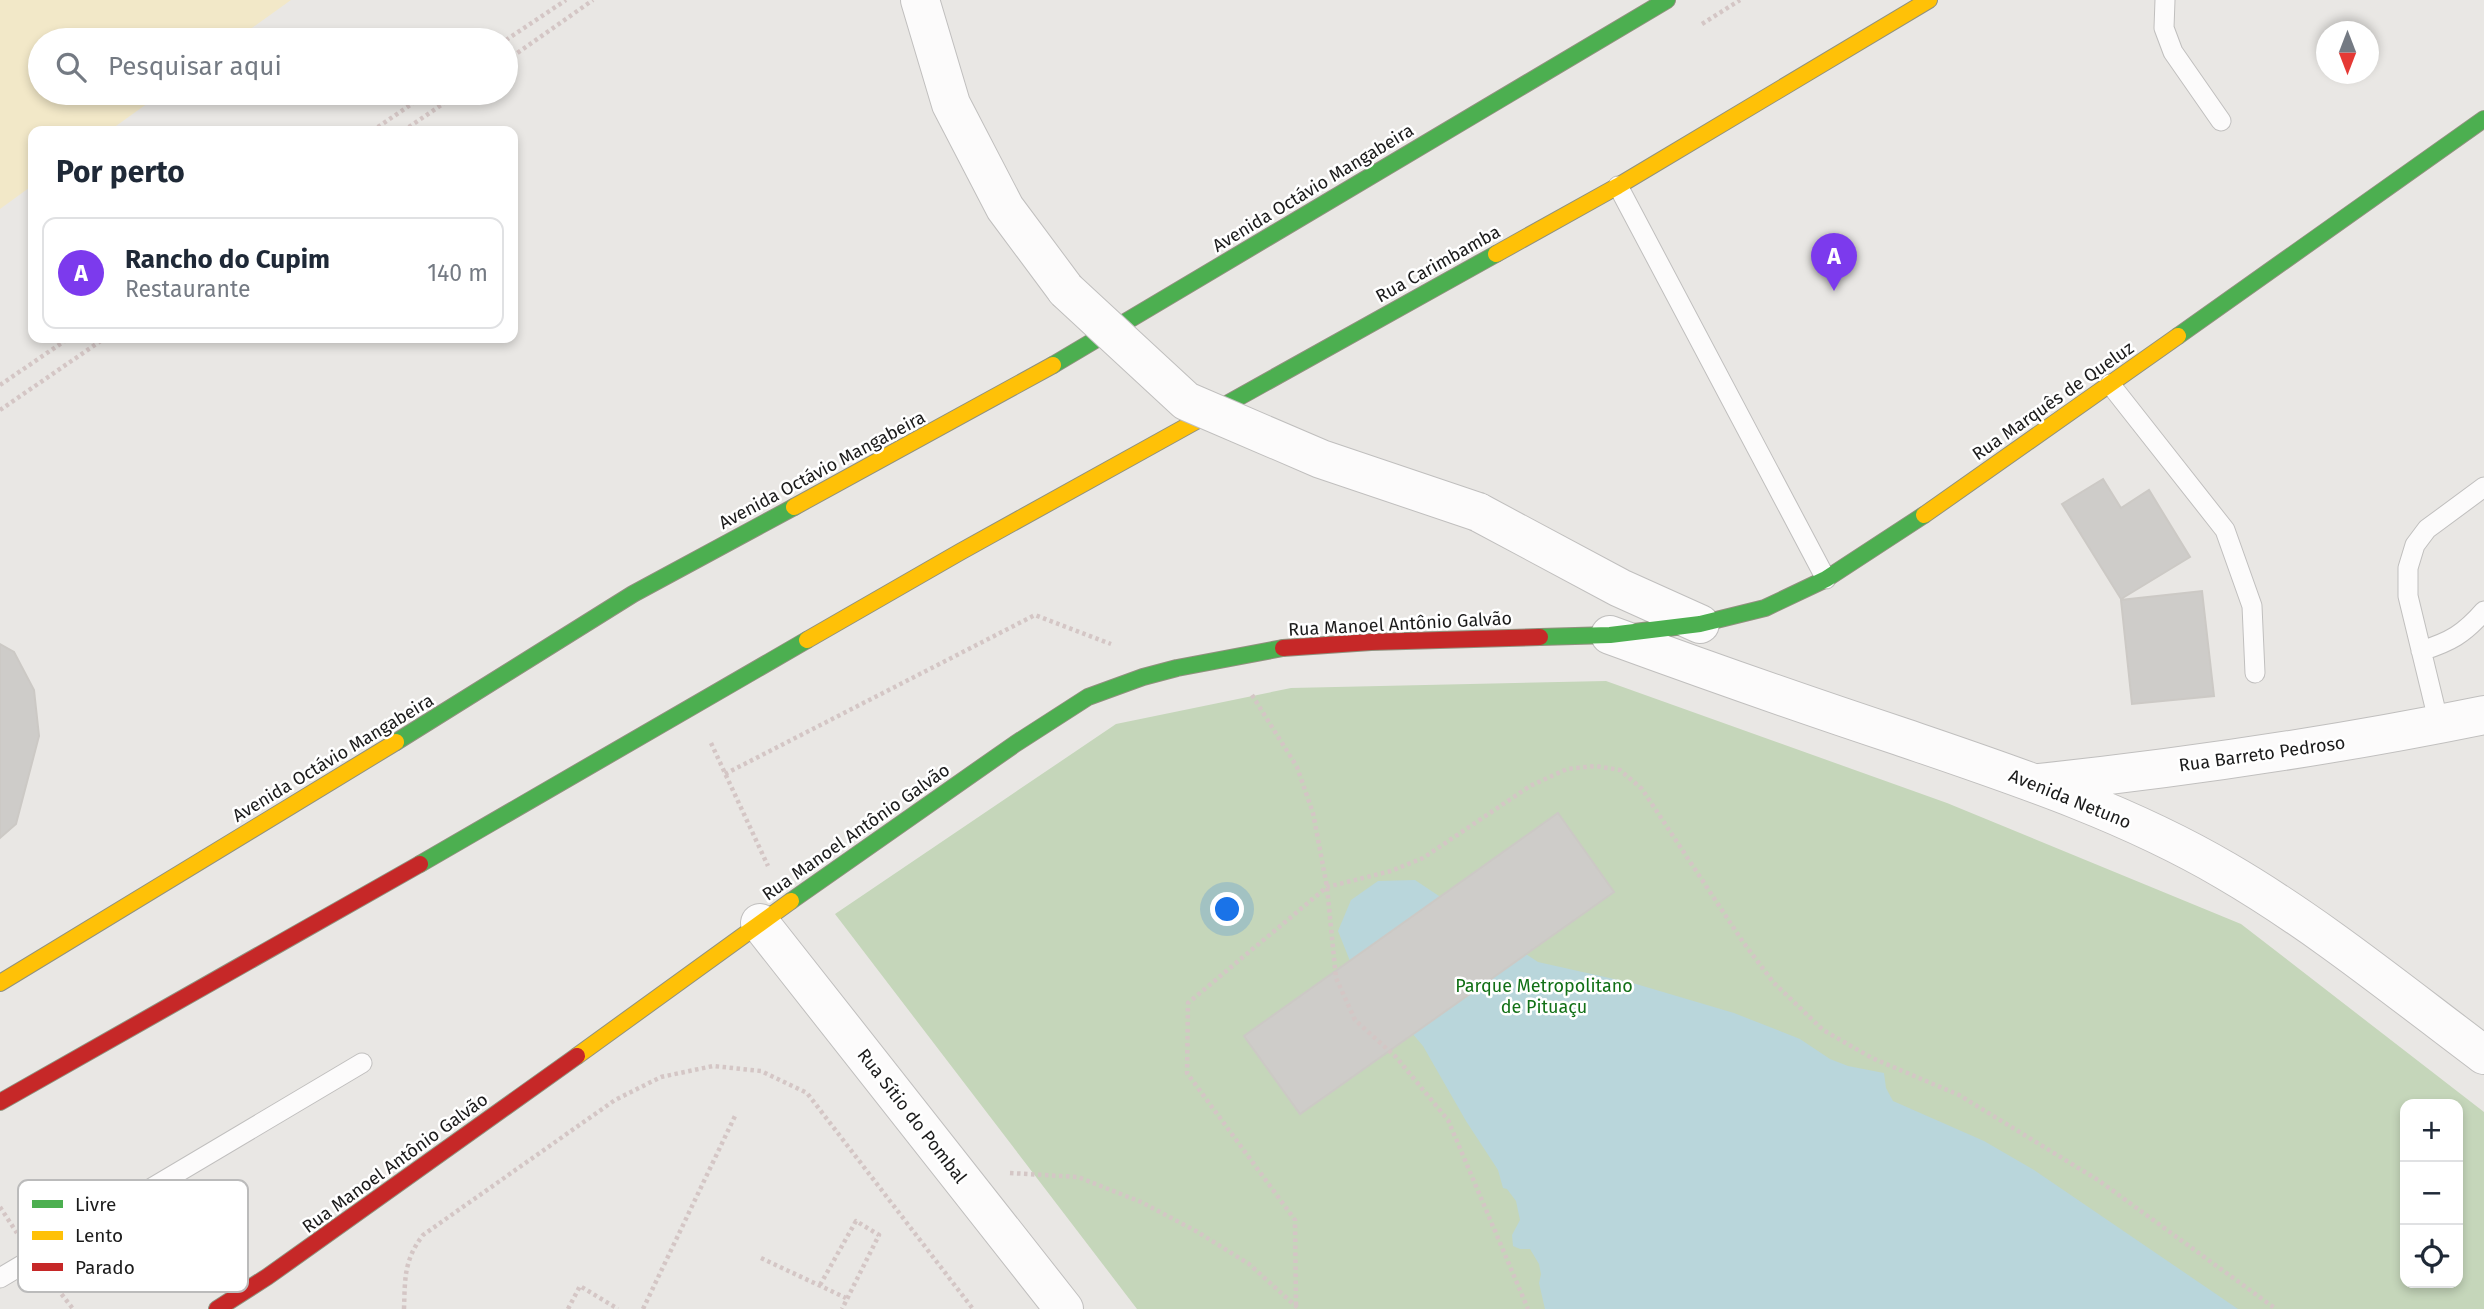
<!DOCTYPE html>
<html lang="pt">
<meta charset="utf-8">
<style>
body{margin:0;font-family:"Fira Sans",sans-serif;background:#f6f6f7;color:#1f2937}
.controls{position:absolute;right:21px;bottom:21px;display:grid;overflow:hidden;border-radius:14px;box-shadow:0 4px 10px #0003}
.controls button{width:63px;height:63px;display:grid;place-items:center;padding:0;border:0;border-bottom:2px solid #e0e1e3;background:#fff;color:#1f2937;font:35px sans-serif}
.compass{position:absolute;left:2316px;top:21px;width:63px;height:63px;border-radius:50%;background:#fff;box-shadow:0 4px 10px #0003;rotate:180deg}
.you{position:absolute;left:1228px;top:910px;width:24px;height:24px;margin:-18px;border:5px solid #fff;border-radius:50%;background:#1a73e8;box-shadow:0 0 0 10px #1a73e833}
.badge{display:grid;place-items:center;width:46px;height:46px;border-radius:50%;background:#7c3aed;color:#fff;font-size:23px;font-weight:700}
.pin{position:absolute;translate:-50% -58px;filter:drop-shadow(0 2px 4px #0008)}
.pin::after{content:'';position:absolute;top:37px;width:24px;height:21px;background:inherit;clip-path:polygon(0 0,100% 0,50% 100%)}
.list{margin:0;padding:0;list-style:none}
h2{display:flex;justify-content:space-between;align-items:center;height:91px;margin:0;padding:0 28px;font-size:30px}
h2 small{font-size:23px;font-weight:400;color:#747a83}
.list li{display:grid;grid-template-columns:46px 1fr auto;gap:21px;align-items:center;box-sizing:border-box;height:112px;margin:0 14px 14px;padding:0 14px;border:2px solid #e0e1e3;border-radius:14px}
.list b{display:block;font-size:26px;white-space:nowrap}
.list p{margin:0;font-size:23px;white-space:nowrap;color:#747a83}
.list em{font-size:23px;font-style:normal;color:#747a83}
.icon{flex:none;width:38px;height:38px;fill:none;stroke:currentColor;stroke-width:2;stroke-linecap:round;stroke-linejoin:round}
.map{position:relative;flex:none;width:2484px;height:1309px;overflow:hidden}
.search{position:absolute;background:#fff;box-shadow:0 4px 10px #0003;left:28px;top:28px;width:490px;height:77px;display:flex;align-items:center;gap:18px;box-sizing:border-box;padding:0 24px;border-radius:38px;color:#747a83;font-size:26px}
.panel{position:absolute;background:#fff;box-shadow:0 4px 10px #0003;left:28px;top:126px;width:490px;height:217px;border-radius:14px}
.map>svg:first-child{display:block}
.forest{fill:#c5d6ba;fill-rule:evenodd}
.sand{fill:#f2e8c8}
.water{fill:#b9d6db}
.building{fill:#ceccc9;stroke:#ccc9c5;stroke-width:2}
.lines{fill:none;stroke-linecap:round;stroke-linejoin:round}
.lane-casing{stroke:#c0bfbe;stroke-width:21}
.street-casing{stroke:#c0bfbe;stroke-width:40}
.fast-casing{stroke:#90917e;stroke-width:18}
.slow-casing{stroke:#90917e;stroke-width:18}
.jam-casing{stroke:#90917e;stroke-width:18}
.path{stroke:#d4c6c5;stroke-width:4.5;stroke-dasharray:3.5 3.5;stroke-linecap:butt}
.lane{stroke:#fcfbfb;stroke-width:19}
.street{stroke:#fcfbfb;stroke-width:38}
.fast{stroke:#4caf50;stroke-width:16}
.slow{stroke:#ffc107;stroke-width:16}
.jam{stroke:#c62828;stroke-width:16}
.street-bridge-casing{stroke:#c0bfbe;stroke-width:40;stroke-linecap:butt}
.street-bridge{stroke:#fcfbfb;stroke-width:38}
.labels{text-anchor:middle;stroke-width:5;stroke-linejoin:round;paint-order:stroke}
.street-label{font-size:18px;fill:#1b1b1b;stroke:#fff}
.park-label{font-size:18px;fill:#127016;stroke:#fff}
.key{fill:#fff;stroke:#bbb;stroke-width:2}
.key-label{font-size:19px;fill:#1b1b1b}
</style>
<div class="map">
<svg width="2484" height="1309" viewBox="0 0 2484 1309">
<rect width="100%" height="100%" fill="#e9e7e4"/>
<path class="forest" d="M1606,681L1947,803L2241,924L2484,1112V1309H1137L835,914L1116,724L1291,688ZM2405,1104H2458V1283H2405Z"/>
<path class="sand" d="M0,0H291L235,40H40V93H162L109,131H33V185L0,209Z"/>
<path class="water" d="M1415,880L1538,962L1636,984L1734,1013L1800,1039L1830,1059L1848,1066L1884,1073L1886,1088L1893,1101L1984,1141L2034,1170L2238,1309H1545L1539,1283L1541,1274L1539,1264L1530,1249H1520L1513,1246L1512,1235L1520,1220L1516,1201L1507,1189L1503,1188L1498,1170L1466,1121L1423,1046L1350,961L1338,931L1351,900L1378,881Z"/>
<path class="building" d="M2103,479L2121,508L2149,490L2190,557L2121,599L2062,504Z
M2202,591L2214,696L2132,704L2121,600Z
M0,644L14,652L34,690L39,736L16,824L0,838Z
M1558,813L1614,892L1300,1114L1244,1036Z"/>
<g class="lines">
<g class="lane-casing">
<path id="lane" d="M2165,0L2164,28L2173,52L2221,121
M1618,186L1826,579
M2110,384L2225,530L2252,606L2255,673
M2421,651C2450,642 2464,634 2484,611
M2439,724L2408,596V568L2415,545L2427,529L2484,487
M0,1278L362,1063"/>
</g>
<g class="street-casing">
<path id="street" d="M920,0L951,104L1005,208L1066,290
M1478,512L1620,588L1700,624
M1610,635C1706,670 1802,704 1899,736C2010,774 2124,811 2226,871C2317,924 2400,992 2484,1055
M2040,783C2189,767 2337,745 2484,715
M760,923L1064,1309"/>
</g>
<g class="fast-casing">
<path id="fast" d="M2178,336L2484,119
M1053,365L1667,0
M1207,415L1496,254
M1540,637L1610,635L1700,624L1765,608L1826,579L1924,515
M396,742L633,594L794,507
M420,864L807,640
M791,901L1015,744L1088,697L1143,677L1177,668L1283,648"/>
</g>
<g class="slow-casing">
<path id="slow" d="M1496,254L1618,186L1929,0
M794,507L1053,365
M1924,515L2178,336
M807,640L960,552L1207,415
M0,983L396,742
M577,1056L791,901"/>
</g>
<g class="jam-casing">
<path id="jam" d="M1283,648L1371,642L1540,637
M0,1102L420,864
M217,1309L267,1277L577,1056"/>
</g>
<path class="path" d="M1702,24L1740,0
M506,40L566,0
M506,61L593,0
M372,131L428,93
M403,131L459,93
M0,385L69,338
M0,410L105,338
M1252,695L1297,767L1313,813L1327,887L1336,978L1355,1020L1396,1057L1448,1120L1528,1309
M711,743L768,866
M725,774L1035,615L1111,644
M1010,1173L1078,1177L1141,1202L1196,1231L1249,1264L1299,1309
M0,1207L17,1233
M761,1258L846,1298
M53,1283L73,1309
M820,1285L856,1221L879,1235L842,1309
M1296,1305L1295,1220L1187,1073L1188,1003L1327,887L1391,871L1423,858L1530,786L1567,769L1595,766L1620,770L1642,789L1743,942L1773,982L1823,1030L1872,1058L1959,1095L2098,1180L2276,1309
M404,1309C405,1278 404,1260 423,1235L615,1100L661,1077L713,1066L761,1071L807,1093L973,1309
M568,1309L580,1286L618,1309
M643,1309L735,1116"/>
<use href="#lane" class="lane"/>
<use href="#street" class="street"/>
<use href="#fast" class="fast"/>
<use href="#slow" class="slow"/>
<use href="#jam" class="jam"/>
<g class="street-bridge-casing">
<path id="street-bridge" d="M1066,290L1186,401L1321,459L1478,512"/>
</g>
<use href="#street-bridge" class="street-bridge"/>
</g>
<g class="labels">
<g class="street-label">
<text transform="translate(1313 188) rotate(-31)" y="6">Avenida Octávio Mangabeira</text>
<text transform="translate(1438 264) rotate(-29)" y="6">Rua Carimbamba</text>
<text transform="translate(2053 401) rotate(-35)" y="6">Rua Marquês de Queluz</text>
<text transform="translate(822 470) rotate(-28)" y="6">Avenida Octávio Mangabeira</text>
<text transform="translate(1400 624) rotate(-3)" y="6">Rua Manoel Antônio Galvão</text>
<text transform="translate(2262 754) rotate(-8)" y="6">Rua Barreto Pedroso</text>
<text transform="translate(333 758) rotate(-31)" y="6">Avenida Octávio Mangabeira</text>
<text transform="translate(2070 799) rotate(22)" y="6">Avenida Netuno</text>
<text transform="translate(856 832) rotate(-35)" y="6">Rua Manoel Antônio Galvão</text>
<text transform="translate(912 1116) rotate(52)" y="6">Rua Sítio do Pombal</text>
<text transform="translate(395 1163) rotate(-36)" y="6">Rua Manoel Antônio Galvão</text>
</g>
<g class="park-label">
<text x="1544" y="992">Parque Metropolitano<tspan x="1544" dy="21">de Pituaçu</tspan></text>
</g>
</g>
<rect x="18" y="1180" width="230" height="112" rx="10" class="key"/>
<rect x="32" y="1200" width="31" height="8" fill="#4caf50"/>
<rect x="32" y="1231" width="31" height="9" fill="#ffc107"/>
<rect x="32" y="1263" width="31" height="8" fill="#c62828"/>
<g class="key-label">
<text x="75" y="1211">Livre</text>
<text x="75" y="1242">Lento</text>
<text x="75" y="1274">Parado</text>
</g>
</svg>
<div class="controls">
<button>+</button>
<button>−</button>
<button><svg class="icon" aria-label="locate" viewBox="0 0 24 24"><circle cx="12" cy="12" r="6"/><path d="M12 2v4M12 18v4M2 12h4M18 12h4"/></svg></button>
</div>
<svg class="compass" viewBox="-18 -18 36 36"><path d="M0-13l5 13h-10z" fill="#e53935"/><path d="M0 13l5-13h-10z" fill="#747a83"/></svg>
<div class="you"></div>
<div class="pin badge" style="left:1834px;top:291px">A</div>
<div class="search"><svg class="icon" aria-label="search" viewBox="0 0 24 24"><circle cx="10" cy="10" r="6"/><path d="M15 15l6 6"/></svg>Pesquisar aqui</div>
<section class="panel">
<h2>Por perto<small></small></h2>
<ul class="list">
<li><span class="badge">A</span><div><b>Rancho do Cupim</b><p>Restaurante</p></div><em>140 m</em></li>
</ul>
</section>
</div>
